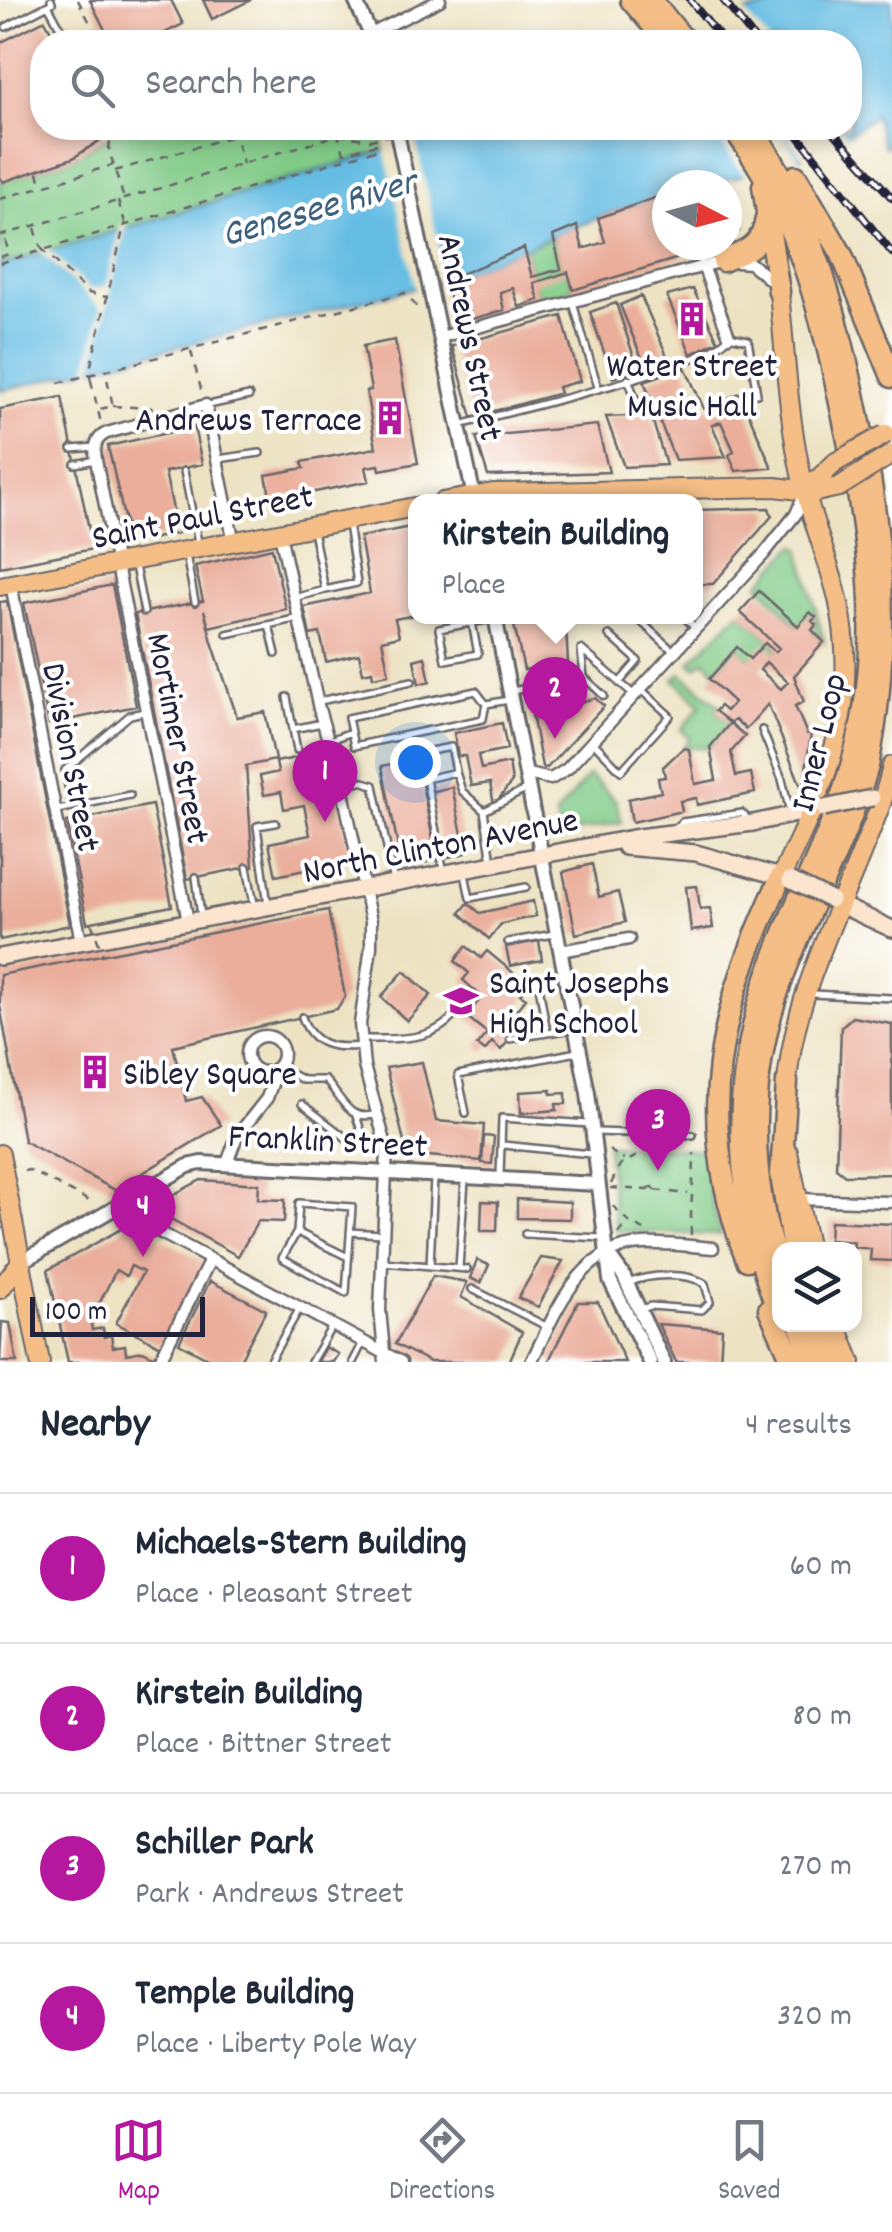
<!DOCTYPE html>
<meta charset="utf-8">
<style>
body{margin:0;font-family:Dekko,sans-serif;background:#f2f2f3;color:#1f2937}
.controls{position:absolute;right:30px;bottom:30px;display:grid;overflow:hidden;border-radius:20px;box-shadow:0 5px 15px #0003}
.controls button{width:90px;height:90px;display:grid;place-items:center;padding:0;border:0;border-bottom:2px solid #e0e1e3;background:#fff;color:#1f2937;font:50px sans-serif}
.compass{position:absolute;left:652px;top:170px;width:90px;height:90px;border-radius:50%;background:#fff;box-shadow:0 5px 15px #0003;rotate:96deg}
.scale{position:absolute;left:30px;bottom:25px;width:175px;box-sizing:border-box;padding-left:10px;border:5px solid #22223b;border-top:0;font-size:28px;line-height:35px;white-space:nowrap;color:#22223b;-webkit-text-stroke:8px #fff;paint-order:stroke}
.you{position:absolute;left:415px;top:762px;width:35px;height:35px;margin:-25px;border:8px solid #fff;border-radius:50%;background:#1a73e8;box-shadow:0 0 0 15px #1a73e833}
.badge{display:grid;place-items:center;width:65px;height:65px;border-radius:50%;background:#b5179e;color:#fff;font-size:32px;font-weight:700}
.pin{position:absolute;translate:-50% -82px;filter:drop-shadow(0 2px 5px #0008)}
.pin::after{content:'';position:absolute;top:52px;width:35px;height:30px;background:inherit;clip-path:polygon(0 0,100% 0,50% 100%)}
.popup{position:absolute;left:408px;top:494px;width:295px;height:130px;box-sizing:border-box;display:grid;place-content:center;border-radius:20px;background:#fff;filter:drop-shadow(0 2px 8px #0005);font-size:32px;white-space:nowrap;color:#747a83}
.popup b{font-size:38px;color:#1f2937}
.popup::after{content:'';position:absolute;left:50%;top:100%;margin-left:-20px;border:20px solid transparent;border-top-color:#fff}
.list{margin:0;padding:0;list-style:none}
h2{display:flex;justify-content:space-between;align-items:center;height:130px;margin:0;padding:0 40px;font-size:42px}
h2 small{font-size:32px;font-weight:400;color:#747a83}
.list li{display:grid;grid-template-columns:65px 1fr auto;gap:30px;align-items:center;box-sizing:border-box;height:150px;padding:0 40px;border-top:2px solid #e0e1e3}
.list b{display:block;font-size:38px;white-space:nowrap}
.list p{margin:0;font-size:32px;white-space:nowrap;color:#747a83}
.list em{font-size:32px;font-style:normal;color:#747a83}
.icon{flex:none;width:55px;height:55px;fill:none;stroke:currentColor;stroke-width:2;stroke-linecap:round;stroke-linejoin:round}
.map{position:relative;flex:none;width:892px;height:1362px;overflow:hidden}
.search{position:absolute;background:#fff;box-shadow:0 5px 15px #0003;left:30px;right:30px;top:30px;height:110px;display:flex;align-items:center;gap:25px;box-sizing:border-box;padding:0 35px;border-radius:40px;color:#747a83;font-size:38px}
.sheet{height:730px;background:#fff}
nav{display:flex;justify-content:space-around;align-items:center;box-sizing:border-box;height:140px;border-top:2px solid #e0e1e3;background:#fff;font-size:28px;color:#747a83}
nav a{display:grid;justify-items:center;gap:5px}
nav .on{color:#b5179e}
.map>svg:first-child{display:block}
.green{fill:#81cb87;stroke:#527661;stroke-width:2.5}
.water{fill:#66bde3;stroke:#44708f;stroke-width:2.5}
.pier{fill:#ede3c3}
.building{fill:#eaae9b;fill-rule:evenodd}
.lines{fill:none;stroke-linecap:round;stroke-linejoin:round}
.service-casing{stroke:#69666b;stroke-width:10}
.minor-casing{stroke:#69666b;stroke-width:15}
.tertiary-casing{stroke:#69666b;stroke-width:18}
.secondary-casing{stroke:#69666b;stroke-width:20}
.primary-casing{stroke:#69666b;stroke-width:22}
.motorway-casing{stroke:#69666b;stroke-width:25}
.path{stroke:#69666b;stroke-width:2.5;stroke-dasharray:8 8;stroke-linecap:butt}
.service{stroke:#fff;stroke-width:5}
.minor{stroke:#fff;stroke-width:10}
.tertiary{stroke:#fff;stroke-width:12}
.secondary{stroke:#fbe5cf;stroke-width:15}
.primary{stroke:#f5be86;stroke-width:18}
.motorway{stroke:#f5be86;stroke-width:20}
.rail-casing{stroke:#22223b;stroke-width:8}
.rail{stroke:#fff;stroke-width:4;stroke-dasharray:11;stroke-linecap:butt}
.secondary-bridge-casing{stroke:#69666b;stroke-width:20;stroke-linecap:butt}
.primary-bridge-casing{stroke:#69666b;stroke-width:22;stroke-linecap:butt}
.path-bridge{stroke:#69666b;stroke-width:2.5;stroke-dasharray:8 8;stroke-linecap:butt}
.secondary-bridge{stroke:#fbe5cf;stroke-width:15}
.primary-bridge{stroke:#f5be86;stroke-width:18}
.labels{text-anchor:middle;stroke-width:8;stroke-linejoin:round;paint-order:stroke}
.street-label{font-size:35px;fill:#22223b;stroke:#fff}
.poi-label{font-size:35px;fill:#22223b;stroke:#fff;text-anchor:start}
.water-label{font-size:38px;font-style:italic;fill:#3d607e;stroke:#fff}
</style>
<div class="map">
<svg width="892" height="1362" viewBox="0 0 892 1362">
<rect width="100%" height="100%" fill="#fff"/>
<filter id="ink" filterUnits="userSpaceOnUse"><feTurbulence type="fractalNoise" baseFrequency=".01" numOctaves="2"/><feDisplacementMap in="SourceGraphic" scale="20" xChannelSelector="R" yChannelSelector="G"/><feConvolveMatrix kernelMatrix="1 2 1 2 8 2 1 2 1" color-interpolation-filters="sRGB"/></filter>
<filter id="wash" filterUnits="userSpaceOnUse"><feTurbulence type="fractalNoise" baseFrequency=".0048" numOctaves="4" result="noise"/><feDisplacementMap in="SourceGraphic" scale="40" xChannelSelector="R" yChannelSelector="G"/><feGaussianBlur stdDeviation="2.25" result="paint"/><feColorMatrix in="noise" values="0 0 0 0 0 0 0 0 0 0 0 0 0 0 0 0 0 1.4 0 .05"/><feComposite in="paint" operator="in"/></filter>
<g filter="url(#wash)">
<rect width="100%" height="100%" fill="#ede3c3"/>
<path class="green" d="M122,128H380L385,150L0,266V183L73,158Z
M553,237L561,268L566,267L573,290L539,300L524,248Z
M795,545L800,548L824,642L812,630L816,625L812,621L815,617L810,613L798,626L759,584Z
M740,612L779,648L775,652L750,659L737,647L716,671L704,660L696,667L690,662Z
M681,673L720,706L716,711L730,723L710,747L683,748L690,738L681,730L701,705L674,679Z
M589,775L616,801L622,822L560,835L556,815Z
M607,1145L706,1150L710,1192L720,1235L616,1231Z"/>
<path class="water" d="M650,0H681L679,30L795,0H892V145L884,147L875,115C822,158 734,185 667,185V195L610,213L446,280L0,391V266L432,137L448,128H850V42H648Z"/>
<path class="pier" d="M645,0H677L685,11L684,24L741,8L770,42H644Z
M711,128H777L802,162L746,178Z
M779,128H841L851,140L805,160Z
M415,137L446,278L416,291L384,145Z
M127,222L92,371L95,375L85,377L101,309L38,249L45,247L91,290L107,285L121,224Z"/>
<g id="blocks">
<path class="building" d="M90,0H171L183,24L146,42H111Z
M203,0H251L212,19Z
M45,20L57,42H42V128H100L105,137L73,158L3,182L0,177V43Z
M727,194L739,231L731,234L733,242L727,244Z
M657,197L663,213L667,212V245H677L682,257L573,290L568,272L534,283L539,300L519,307L513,288L500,292L504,310L454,324L446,280L524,248L532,277L561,269L553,236L577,226L583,249L605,242L598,218Z
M693,289L718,341L691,354L667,296Z
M641,296L668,358L646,368L620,305Z
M616,303L638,369L613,378L590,312Z
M562,316L580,381L558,387L560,393L472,417L452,346Z
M395,340L418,463L380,470L379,465L366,467L369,481L271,501L266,475L304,468L302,462L376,448L366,391L371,390L363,346Z
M685,367L704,409L740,393L772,468L736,471L729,455L734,451L721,422L712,425L726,457L675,460L644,381Z
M62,397L93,549L0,567V409Z
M651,415L666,465L624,467L606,417Z
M597,425L609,472L488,476L476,437Z
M194,427L202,464L165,472L178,533L130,544L108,446Z
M769,508L772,516L713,584H695V510Z
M415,526V615L395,619L399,636L382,640L389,674L373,677L372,671L363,673L359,654L326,662L320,633L310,635L304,607L370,593L360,537Z
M272,548L286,609L209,627L204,610L212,642L237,717L265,712L275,760L246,766L253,866L187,879L135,614L203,601L195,566Z
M112,585L136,706L49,724L24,603Z
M759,591L798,626L810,612L816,617L812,621L816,625L812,630L824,642L794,676L804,702L795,706L807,734L811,733L804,784L801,786L768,704L746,729L735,720L730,723L715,711L720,706L726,711L734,702L709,679L737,647L750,659L765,643L775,652L779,648L740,612ZM766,662L788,682L781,689L760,670Z
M7,601L70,925L0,940V602Z
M512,616H560L562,629L566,628L568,663L524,670Z
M425,657L430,681L419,684L414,660Z
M595,698L604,706L547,768L542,767L530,704L549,703L550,711Z
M502,723L507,749L478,755L481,769L509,763L512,782L494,805L490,783L471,786L465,756H458L454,733Z
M730,723L745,736L731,752L736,776L751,773L755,793L697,805L696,798L680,801L682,811L632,822L628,799L661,792L658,778L665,777L663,767L683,748L689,749L695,784L716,780L710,747Z
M329,751L352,860L276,876L269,843L310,835L304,805L284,809L281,792L264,795L260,776L278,772L276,762Z
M417,759L437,860L402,867L382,766Z
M452,787L466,853L444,858L429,792Z
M152,805L172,906L87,923L67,822Z
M592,864L599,897L618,892L625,922L576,934L563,872Z
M697,886L700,909L710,908L713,928L691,931L686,887Z
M533,901L536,916L501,924L489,939L460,913L468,903L480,913Z
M328,910L345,996L337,1009L173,1046L186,1101L202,1097L221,1125L115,1190L24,1141L0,1005V975Z
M539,941L542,960L510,966L506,947Z
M466,946L481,958L487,951L528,985L520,994L526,998L508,1020L518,1029L501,1050L492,1042L485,1051L477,1045L487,1033L466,1016L482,997L463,980L469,973L455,961Z
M404,971L431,995L407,1021L381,997Z
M852,1017L892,1024V1174L845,1175L836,1168L841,1027Z
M422,1062L436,1121L484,1125L481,1161L407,1154L386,1068Z
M551,1090V1094L566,1093V1104H556L557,1110L521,1113L520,1092Z
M484,1136L494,1137L492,1164L482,1163Z
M201,1180L259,1184L258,1199L285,1200L284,1222L258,1221L238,1256L169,1218L167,1198Z
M517,1199L570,1202V1219L517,1218Z
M482,1201L498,1202L497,1231H481Z
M830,1221L892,1224V1261L870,1260L871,1249L853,1247L854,1242L829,1240Z
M132,1223L205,1262L161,1346L116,1323L143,1272L131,1266L126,1276L116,1270L97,1308L89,1312L92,1330L103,1328L104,1337L111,1335L113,1347L125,1345L126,1354L143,1351L155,1357L153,1362H68L48,1270Z
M541,1258L563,1261L538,1307L518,1298Z
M477,1260L489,1265L481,1283L470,1278Z
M433,1276L467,1282L461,1297L522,1332L509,1362H430L395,1344Z
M210,1281L266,1310L239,1362H215L179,1343Z
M578,1302H598L625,1362H548Z
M2,1322L10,1323L17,1362H0Z
M658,1324L722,1329L720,1362H676Z
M325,1347L338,1354L333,1362H318Z"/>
</g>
</g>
<g filter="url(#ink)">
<use href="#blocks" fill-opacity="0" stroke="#69666b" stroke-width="2.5"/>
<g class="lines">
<g class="service-casing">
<path id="service" d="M48,5L68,42
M6,27L52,3L51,0
M353,42L368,35
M695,245L702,264
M573,303L598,387
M628,379L638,405
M209,405L249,396
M460,425C504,413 713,366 729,336L748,340L757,394
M72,449L95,447
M218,459L260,453
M75,464L96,460
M184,471L198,542
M186,555L195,602
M135,566L144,612
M325,590L357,583L348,524
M297,597L325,590L313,531
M635,616L672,650
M682,616L694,626
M472,622L478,654L445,660L439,629L492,619
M269,625L276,654
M227,634L299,618
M609,635L638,661L619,683
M584,677L604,696
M512,691L584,677L581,649L632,693
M287,697L297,750
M320,701L412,681
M486,704L476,691L348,718L354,746L483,719L486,704L509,700
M293,729L322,723
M762,730L782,779L790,812
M330,740L351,732
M593,742L621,771L670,716L642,690
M425,752L451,747L456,771
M342,785L360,781L374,785L394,882
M72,807L65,770L130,715L144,712
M58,810L130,795
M677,827L682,822L742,813L750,821
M492,861L484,811L527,789
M247,867L255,909
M443,868L426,779L456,772L462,791L484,811
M465,874L470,898L526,887
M196,877L201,916
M268,905L257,826L276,823
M508,942L554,934
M538,980L547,1033
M812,994L892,998
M302,1017C312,1046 334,1049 361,1046
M364,1039C400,1039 437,1042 459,1009
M510,1039L572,1029
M280,1068L303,1080H325C343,1098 347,1123 378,1114
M302,1104L350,1141L359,1139L362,1133L356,1116
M466,1113L458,1075L577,1052
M595,1132L693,1135
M503,1145L591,1154
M500,1175L502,1118L589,1124
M299,1203L352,1207L346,1293L282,1258L297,1232Z
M297,1232L348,1257
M350,1232L382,1234
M525,1234L602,1238
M382,1262L467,1269
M430,1266L434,1178
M459,1268L465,1180
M629,1283C648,1274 687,1272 705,1284L710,1302L702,1310L651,1306L640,1309
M472,1289L546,1326
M269,1362L300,1308
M311,1362L332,1326
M353,1362L362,1344"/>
</g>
<g class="minor-casing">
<path id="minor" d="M371,34L440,0
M703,266L729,336
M441,337L723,261L750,263L773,282
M280,534L319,709L343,792L371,921V947L360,1024L364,1066L387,1149L380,1310L385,1362
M11,584L81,941
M527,774L551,779L567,769L764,554L796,514L804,495
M188,921L96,460C94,448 95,438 107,433L206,405L234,543
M560,951L629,939
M247 1054a18 18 0 1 1 36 0a18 18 0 1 1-36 0Z
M227,1163L237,1136L267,1098L278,1067
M797,1199L889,1202
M123,1203L141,1222L401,1362
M159,1362L210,1260
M531,1362C556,1313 578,1247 643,1244C666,1243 690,1246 713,1248"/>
</g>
<g class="tertiary-casing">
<path id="tertiary" d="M355,0L374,42
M396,128L475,502
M495,616L588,1093L610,1280L650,1362
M610,1257L623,1275L664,1362
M21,1262L188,1166L201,1163L597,1184"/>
</g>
<g class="secondary-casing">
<path id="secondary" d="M625,847L696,853L788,879
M832,901L892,929
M0,957L638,837L753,823L820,809"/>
</g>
<g class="primary-casing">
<path id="primary" d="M779,292C785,352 788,415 801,474C810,517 828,557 838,599C862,705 826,784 781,877
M805,491L836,462
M442,502L493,493L775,487L816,492L839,487
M0,586L415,507
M786,1096C790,1009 829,933 861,854C872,826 886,796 892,766
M788,1152L809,1250
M0,1154L40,1362
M0,1289L21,1262
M836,1324L851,1362"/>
</g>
<g class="motorway-casing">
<path id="motorway" d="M631,0L667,42
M651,0L686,42
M733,128C795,212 820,307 841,408C867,526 886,640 853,759C836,823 805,881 780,942C727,1072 730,1187 780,1317
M752,128C811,213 836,308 857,408C883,528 892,646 868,766C848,837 812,901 786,969C748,1067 746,1173 780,1272
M796,176L841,253L892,377
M763,186L779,292
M723,261C746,252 763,245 766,218
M787,1082L781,1175L793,1250
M747,1260C692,1118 718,1010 781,877
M769,1309L793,1362
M799,1324L813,1362
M818,1324L832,1362"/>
</g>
<path class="path" d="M78,0L100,42
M233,128L243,164
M115,171L236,135
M38,172L41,185
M123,196L109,150L110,141L138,128
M0,199L113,165
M118,201L125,222
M35,228L41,248
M0,236L338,135L371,140L387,136
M0,257L9,254L4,236
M0,263L378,149L377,144L344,153L338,135L374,128
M191,351L203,397
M91,381L101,423
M58,383L405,293L416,306L422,305
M113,406L154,408
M100,409L113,406L106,374
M609,1150L624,1160
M24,1171L29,1170L95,1204
M611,1184L620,1165L648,1150
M610,1188L648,1190
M649,1188L653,1187L655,1190L650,1193Z
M655,1190L688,1194
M613,1206L631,1224L651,1233
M618,1234L628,1222
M691,1235C690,1206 694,1182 694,1153"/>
<use href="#service" class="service"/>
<use href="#minor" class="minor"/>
<use href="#tertiary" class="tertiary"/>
<use href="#secondary" class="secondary"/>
<use href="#primary" class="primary"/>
<use href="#motorway" class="motorway"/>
<g class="rail-casing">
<path id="rail" d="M690,0L724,42
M723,0L757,42
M792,128L892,253
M830,128L892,198"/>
</g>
<use href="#rail" class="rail"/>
<g class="secondary-bridge-casing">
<path id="secondary-bridge" d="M824,808L872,798
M790,880L831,900"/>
</g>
<g class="primary-bridge-casing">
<path id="primary-bridge" d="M836,462L886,434
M839,487L892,454"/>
</g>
<path class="path-bridge" d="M41,248L89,293L106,297
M91,381L89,373L125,222
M91,922L103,955"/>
<use href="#secondary-bridge" class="secondary-bridge"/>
<use href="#primary-bridge" class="primary-bridge"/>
</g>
</g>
<defs>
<g id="building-bare" transform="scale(2.7)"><path d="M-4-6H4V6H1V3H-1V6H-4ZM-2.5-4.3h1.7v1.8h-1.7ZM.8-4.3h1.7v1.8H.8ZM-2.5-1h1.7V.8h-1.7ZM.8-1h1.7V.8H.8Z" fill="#b5179e" stroke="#fff" stroke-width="2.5" paint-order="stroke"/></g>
<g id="school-bare" transform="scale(2.7)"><path d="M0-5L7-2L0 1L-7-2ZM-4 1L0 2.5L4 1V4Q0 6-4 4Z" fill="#b5179e" stroke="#fff" stroke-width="2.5" paint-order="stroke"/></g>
</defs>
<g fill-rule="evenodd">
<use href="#building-bare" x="692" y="319"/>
<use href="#building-bare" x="390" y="418"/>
<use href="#school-bare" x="461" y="1001"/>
<use href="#building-bare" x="95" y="1072"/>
</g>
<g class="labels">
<g class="street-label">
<text transform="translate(472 337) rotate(78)" y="12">Andrews Street</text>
<text transform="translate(202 515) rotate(-11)" y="12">Saint Paul Street</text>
<text transform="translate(180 738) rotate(79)" y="12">Mortimer Street</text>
<text transform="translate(817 742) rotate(-76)" y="12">Inner Loop</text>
<text transform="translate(73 757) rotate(79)" y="12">Division Street</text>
<text transform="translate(440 844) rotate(-11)" y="12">North Clinton Avenue</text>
<text transform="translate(328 1139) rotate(3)" y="12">Franklin Street</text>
</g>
<g class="poi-label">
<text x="692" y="376" text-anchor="middle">Water Street<tspan x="692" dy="40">Music Hall</tspan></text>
<text x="362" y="430" text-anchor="end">Andrews Terrace</text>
<text x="489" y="993">Saint Josephs<tspan x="489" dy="40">High School</tspan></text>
<text x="123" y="1084">Sibley Square</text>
</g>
<g class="water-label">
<text transform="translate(318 206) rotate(-16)" y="13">Genesee River</text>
</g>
</g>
</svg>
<div class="controls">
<button><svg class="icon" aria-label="layers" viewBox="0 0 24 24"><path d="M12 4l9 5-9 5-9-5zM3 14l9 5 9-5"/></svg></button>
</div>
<svg class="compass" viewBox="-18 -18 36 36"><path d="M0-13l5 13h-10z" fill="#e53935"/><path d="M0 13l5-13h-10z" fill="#747a83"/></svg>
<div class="scale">100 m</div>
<div class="you"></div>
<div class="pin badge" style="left:325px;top:822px">1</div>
<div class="pin badge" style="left:555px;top:739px">2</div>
<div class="popup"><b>Kirstein Building</b>Place</div>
<div class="pin badge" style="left:658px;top:1171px">3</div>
<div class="pin badge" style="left:143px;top:1257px">4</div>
<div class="search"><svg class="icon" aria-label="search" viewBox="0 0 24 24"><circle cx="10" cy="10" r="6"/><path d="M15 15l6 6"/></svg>Search here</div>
</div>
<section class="sheet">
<h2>Nearby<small>4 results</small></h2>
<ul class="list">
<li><span class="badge">1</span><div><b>Michaels-Stern Building</b><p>Place · Pleasant Street</p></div><em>60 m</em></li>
<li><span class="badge">2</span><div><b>Kirstein Building</b><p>Place · Bittner Street</p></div><em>80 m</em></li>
<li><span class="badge">3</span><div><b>Schiller Park</b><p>Park · Andrews Street</p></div><em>270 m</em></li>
<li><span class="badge">4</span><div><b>Temple Building</b><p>Place · Liberty Pole Way</p></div><em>320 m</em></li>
</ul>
</section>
<nav>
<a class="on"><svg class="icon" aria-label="map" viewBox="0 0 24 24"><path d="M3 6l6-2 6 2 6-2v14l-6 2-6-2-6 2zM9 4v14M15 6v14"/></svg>Map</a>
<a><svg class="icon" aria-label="directions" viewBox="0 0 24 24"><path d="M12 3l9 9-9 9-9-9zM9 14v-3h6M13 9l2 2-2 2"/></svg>Directions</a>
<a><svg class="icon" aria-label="saved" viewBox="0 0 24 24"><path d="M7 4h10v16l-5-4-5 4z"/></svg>Saved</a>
</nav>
